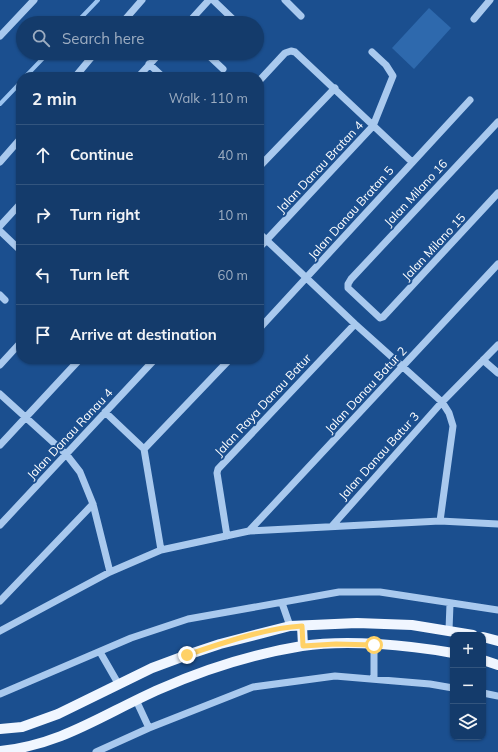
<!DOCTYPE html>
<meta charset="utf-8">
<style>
body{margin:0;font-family:Mulish,sans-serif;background:#1d4271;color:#f1f3f6}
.controls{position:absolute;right:12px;bottom:12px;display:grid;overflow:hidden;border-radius:8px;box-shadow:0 1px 3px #0004}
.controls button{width:36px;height:36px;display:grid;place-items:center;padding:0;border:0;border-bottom:1px solid #33557e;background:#143b6b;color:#f1f3f6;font:20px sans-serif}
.stop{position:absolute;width:12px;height:12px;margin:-9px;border:3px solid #ffd166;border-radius:50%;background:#fff}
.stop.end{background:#ffd166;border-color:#fff;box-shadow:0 1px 4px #0008}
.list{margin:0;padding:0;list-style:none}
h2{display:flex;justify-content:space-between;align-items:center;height:52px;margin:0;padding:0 16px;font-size:17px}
h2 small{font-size:13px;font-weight:400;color:#9dadc1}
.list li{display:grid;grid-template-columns:26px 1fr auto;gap:12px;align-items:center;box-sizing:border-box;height:60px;padding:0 16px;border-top:1px solid #33557e}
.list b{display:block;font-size:15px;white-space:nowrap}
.list em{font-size:13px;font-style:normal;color:#9dadc1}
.icon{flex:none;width:22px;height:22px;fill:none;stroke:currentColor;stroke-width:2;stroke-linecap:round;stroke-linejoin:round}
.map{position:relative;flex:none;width:498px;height:752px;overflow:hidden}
.search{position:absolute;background:#143b6b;box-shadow:0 1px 3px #0004;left:16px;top:16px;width:248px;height:44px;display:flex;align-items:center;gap:10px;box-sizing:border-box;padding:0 14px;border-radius:22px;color:#9dadc1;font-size:15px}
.panel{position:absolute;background:#143b6b;box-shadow:0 1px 3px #0004;left:16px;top:72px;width:248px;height:292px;border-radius:16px}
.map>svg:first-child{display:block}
.grass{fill:#2e69ad}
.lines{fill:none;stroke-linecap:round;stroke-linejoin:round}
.stream{stroke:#9cc4f0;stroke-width:4}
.minor{stroke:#a9c9ee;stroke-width:7}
.major{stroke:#f0f6ff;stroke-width:10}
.route{stroke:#ffd166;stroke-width:5}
.labels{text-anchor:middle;stroke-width:4;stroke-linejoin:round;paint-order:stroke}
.street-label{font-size:12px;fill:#fff;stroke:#1b4f8f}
</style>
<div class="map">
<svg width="498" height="752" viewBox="0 0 498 752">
<rect width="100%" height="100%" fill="#1b4f8f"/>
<path class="grass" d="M429,8L451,28L414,69L392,48Z"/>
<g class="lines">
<path class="stream" d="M76,23L98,0
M25,77L48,53
M0,104L21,82"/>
<path class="minor" d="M213,0L237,23
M285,0L301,16
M474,19L490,0
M122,23L142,0
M188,23L209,0
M0,36L34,0
M206,53L223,69
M149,64L163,77
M75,77L95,53
M138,77L160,53
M259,81L285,53L291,51L295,52L412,162
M498,122L351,279L348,284V288L380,318L383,317L498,193
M0,162L21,138
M259,167L335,88
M0,226L21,203
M0,231L21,251
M259,233L355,324L442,402L449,413L453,426L440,521
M259,248L373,126L393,76L386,65L372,52
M0,295L5,300
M259,329L470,100
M483,360L498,373
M0,365L21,342
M0,394L66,454L80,472L93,504L110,572
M105,412L144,449
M0,445L80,359
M0,525L155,359
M332,526L442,402L498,345
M249,531L498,264
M227,536L217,473L218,469L355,324
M161,550L144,449L230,359
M0,601L93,504
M282,603L290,626
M449,630L450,604
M0,631L110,572L161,550L249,531L440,521L498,524
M374,645V679
M100,652L119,685
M483,693L498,696
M0,694L131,638L188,619L339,592H380L498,610
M136,700L149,728
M96,752L149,728L253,687L335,676L430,684L453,688"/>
<path class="major" d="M302,626L303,646
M483,637L498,641
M483,660L498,665
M0,729L22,727L58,714L152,668L187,655L220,644L290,626L357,623L412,625L473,635
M0,751C62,745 105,713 160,689C205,669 253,654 302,646C347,639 408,645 453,653"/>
</g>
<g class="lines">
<path class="route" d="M187,655C222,643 266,628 302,626L303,646L336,644L374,645"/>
</g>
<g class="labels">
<g class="street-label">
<text transform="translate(320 167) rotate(-47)" y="4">Jalan Danau Bratan 4</text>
<text transform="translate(416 193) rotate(-47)" y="4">Jalan Milano 16</text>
<text transform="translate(351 213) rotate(-48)" y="4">Jalan Danau Bratan 5</text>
<text transform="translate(434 247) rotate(-47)" y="4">Jalan Milano 15</text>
<text transform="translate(366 390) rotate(-47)" y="4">Jalan Danau Batur 2</text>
<text transform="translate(263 405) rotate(-47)" y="4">Jalan Raya Danau Batur</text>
<text transform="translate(70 434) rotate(-47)" y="4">Jalan Danau Ranau 4</text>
<text transform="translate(379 456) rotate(-48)" y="4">Jalan Danau Batur 3</text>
</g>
</g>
</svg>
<div class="controls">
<button>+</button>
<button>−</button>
<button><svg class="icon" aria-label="layers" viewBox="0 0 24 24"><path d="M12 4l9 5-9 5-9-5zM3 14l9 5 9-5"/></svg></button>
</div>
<div class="stop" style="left:374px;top:645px"></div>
<div class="stop end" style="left:187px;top:655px"></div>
<div class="search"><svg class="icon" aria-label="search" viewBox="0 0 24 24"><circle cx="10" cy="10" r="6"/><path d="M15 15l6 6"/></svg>Search here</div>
<section class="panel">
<h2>2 min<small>Walk · 110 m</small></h2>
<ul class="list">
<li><svg class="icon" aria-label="ahead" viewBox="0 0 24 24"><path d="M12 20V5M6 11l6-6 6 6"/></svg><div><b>Continue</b></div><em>40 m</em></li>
<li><svg class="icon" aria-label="right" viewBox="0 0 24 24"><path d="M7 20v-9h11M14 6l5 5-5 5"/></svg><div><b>Turn right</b></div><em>10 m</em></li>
<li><svg class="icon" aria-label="left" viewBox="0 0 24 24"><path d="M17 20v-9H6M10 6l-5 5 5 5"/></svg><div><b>Turn left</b></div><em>60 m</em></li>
<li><svg class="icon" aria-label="arrive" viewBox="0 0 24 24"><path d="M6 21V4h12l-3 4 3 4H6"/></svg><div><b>Arrive at destination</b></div></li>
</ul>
</section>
</div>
